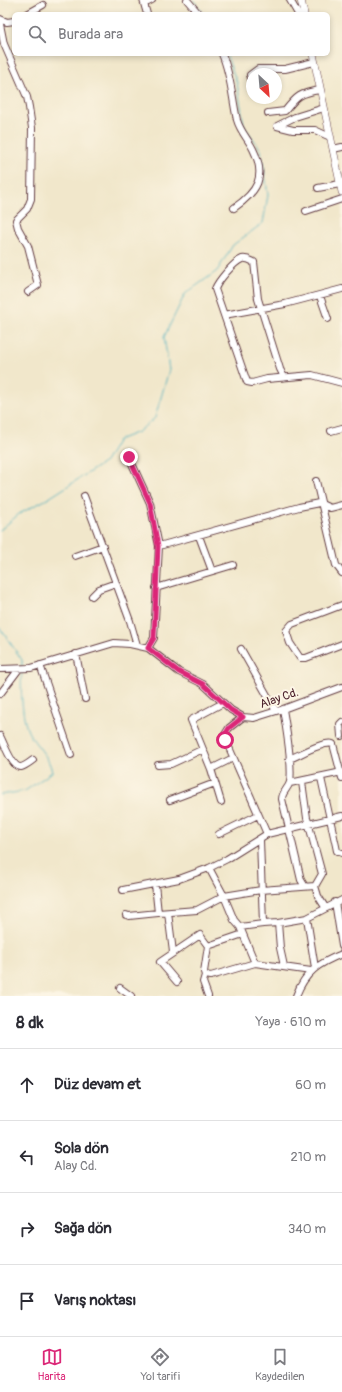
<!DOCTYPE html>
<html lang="tr">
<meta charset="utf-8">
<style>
body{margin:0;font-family:Pangolin,sans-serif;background:#f7f7f7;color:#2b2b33}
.compass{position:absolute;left:246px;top:68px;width:36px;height:36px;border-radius:50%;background:#fff;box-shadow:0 2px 6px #0003;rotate:154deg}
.stop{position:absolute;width:12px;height:12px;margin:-9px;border:3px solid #db2777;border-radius:50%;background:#fff}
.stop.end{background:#db2777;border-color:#fff;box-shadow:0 1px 4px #0008}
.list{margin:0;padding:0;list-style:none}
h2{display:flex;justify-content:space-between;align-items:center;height:52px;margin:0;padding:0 16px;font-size:17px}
h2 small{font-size:13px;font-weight:400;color:#7c7c81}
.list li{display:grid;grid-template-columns:26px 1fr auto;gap:12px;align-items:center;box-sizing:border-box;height:72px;padding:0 16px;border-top:1px solid #e1e1e2}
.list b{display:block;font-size:15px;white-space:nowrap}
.list p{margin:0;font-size:13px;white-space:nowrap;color:#7c7c81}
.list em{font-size:13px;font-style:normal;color:#7c7c81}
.icon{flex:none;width:22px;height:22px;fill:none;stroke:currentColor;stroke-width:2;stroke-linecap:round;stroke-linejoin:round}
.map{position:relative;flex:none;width:342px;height:996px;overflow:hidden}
.search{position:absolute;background:#fff;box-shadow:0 2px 6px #0003;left:12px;right:12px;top:12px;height:44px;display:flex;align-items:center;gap:10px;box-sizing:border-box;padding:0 14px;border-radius:6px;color:#7c7c81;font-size:15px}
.sheet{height:340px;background:#fff}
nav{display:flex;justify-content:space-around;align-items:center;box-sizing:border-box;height:56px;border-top:1px solid #e1e1e2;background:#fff;font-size:11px;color:#7c7c81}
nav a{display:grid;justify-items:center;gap:2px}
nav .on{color:#db2777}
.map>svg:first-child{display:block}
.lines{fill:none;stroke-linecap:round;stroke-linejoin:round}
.stream{stroke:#3facbd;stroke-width:1}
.minor-casing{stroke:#633d43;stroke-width:8}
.major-casing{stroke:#633d43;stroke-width:8}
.minor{stroke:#fff;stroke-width:6}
.major{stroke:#fff;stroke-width:7}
.route{stroke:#db2777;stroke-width:5}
.labels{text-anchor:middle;stroke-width:4;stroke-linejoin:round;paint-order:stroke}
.street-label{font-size:12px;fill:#4a1f2b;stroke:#fcf5e5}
</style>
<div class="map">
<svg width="342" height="996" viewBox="0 0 342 996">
<rect width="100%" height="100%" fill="#fcf5e5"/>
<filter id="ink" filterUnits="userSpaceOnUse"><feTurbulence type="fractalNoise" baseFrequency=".025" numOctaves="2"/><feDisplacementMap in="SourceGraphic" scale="8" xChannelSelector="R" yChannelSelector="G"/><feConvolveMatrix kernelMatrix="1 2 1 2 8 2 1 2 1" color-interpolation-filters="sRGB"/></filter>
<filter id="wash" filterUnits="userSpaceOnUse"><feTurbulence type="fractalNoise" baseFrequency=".012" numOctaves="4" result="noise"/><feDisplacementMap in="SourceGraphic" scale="16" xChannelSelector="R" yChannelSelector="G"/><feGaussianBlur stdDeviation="0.9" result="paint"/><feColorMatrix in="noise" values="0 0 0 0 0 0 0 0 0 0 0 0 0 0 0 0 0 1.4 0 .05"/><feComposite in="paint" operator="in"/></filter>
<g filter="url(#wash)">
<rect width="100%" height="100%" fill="#f1e7cb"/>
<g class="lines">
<path class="stream" d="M193,0L204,14
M0,530L19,514L49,498L105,462L118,440L138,432L155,418L169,370L164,337L185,294L217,271L233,245L263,223L268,195L261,150L244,126L237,83L226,54
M0,628L22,660V666
M0,795L25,791L52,772C49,756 38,748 30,735C22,723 20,686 22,671"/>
</g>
</g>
<g filter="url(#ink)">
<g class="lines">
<g class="minor-casing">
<path id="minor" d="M143,0L147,14
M187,0L199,14
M290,0L298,14
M148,2L152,0
M27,14L43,5
M0,19L7,22L14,21
M0,24L4,44L27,97L29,107L32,128L31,199L27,209L16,220L18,228L28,246L38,285L28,292
M222,54C231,75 232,97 237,120C240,131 248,139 253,149C267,177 257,192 234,208
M252,82L250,75L258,69H285L314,62
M324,108L295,117L277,126L293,130H315L330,137
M268,113L285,111C297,96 300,93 320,90
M333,149L342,147
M318,188L340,184
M306,211L342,199
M320,296L328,319
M224,315L285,304L342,289
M284,377L280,369L258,299L254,262C250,260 247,258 242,259C234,262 218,281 215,289L247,382L252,383L267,379L312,375L342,383
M331,431L342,428
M129,457L150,503L159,546L154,638L148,648
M316,481L336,565L342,573
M84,496L130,621L137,645
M199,536L212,571
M159,546L299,507L319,503L330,508L342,505
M75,556L103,546
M156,588L233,565
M92,596L99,589L116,583
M342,605L292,624L286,631L290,643L300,658H306L342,644
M241,649L276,711
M76,654L85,699
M40,665L71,755
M0,669L31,668L114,643L130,644L148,648L179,672L203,684L231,710L243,717L254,718L283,709L342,687
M0,694L19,669
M283,709C286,728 293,765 290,782C288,789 282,792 282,799L301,880L304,885
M243,717L229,728L224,736L267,834
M0,736C4,743 12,768 21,767C25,766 30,762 33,760
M341,736L340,724L342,722
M289,759C300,755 323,741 333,744L342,778
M158,765L171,764L201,750
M211,769L233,758
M321,778L336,846L337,851L342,853
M290,783L342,772
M170,800L215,783
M221,802L211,769L191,720L223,703
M219,834L258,815
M209,868L224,896L234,920L240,927L263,924L260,840
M315,886L318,896L325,907
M123,890L179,879L209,868L227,859L267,834L342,816
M335,902L342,946
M158,913L197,910L224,896L261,890L315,886L322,874L307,818L302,782
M168,913L173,952
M126,915L129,916L158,913L155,884
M307,918L315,968
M278,923L307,918L342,900
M263,924L278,923L280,948L284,966
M208,946L243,934
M255,963L311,971
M205,975L203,982L208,996
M177,982L160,962L200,935L208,946L204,972L205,975L211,976L255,963L240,927
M120,988L131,996
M296,996C305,972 319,963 342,954"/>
</g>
<g class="major-casing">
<path id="major" d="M301,0L304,14
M313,54L342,192"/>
</g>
<use href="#minor" class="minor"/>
<use href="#major" class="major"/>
</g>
</g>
<g class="lines" filter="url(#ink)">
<path class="route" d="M129,457L150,503L158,546L154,638L148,648L179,672L203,684L231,710L243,717L229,728L224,736L225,740"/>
</g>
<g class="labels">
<g class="street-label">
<text transform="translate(279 698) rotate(-19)" y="4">Alay Cd.</text>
</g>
</g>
</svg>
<svg class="compass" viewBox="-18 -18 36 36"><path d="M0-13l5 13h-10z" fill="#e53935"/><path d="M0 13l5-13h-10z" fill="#7c7c81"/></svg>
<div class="stop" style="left:225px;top:740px"></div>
<div class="stop end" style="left:129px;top:457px"></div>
<div class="search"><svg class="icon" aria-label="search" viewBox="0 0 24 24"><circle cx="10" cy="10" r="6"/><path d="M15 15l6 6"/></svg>Burada ara</div>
</div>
<section class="sheet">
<h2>8 dk<small>Yaya · 610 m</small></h2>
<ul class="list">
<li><svg class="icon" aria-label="ahead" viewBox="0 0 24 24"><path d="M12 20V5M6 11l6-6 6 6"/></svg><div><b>Düz devam et</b></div><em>60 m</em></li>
<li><svg class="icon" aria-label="left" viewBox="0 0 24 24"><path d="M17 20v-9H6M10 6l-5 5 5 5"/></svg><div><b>Sola dön</b><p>Alay Cd.</p></div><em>210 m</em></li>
<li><svg class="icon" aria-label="right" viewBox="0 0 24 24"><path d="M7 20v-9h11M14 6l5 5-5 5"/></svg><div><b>Sağa dön</b></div><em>340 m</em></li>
<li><svg class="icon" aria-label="arrive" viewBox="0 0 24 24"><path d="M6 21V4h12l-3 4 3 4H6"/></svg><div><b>Varış noktası</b></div></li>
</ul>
</section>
<nav>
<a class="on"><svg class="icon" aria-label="map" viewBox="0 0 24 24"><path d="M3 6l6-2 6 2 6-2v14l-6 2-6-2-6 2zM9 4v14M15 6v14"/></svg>Harita</a>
<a><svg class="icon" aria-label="directions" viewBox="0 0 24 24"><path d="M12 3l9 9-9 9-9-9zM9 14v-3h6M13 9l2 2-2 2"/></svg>Yol tarifi</a>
<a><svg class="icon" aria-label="saved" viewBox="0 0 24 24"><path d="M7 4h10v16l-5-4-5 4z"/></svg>Kaydedilen</a>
</nav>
